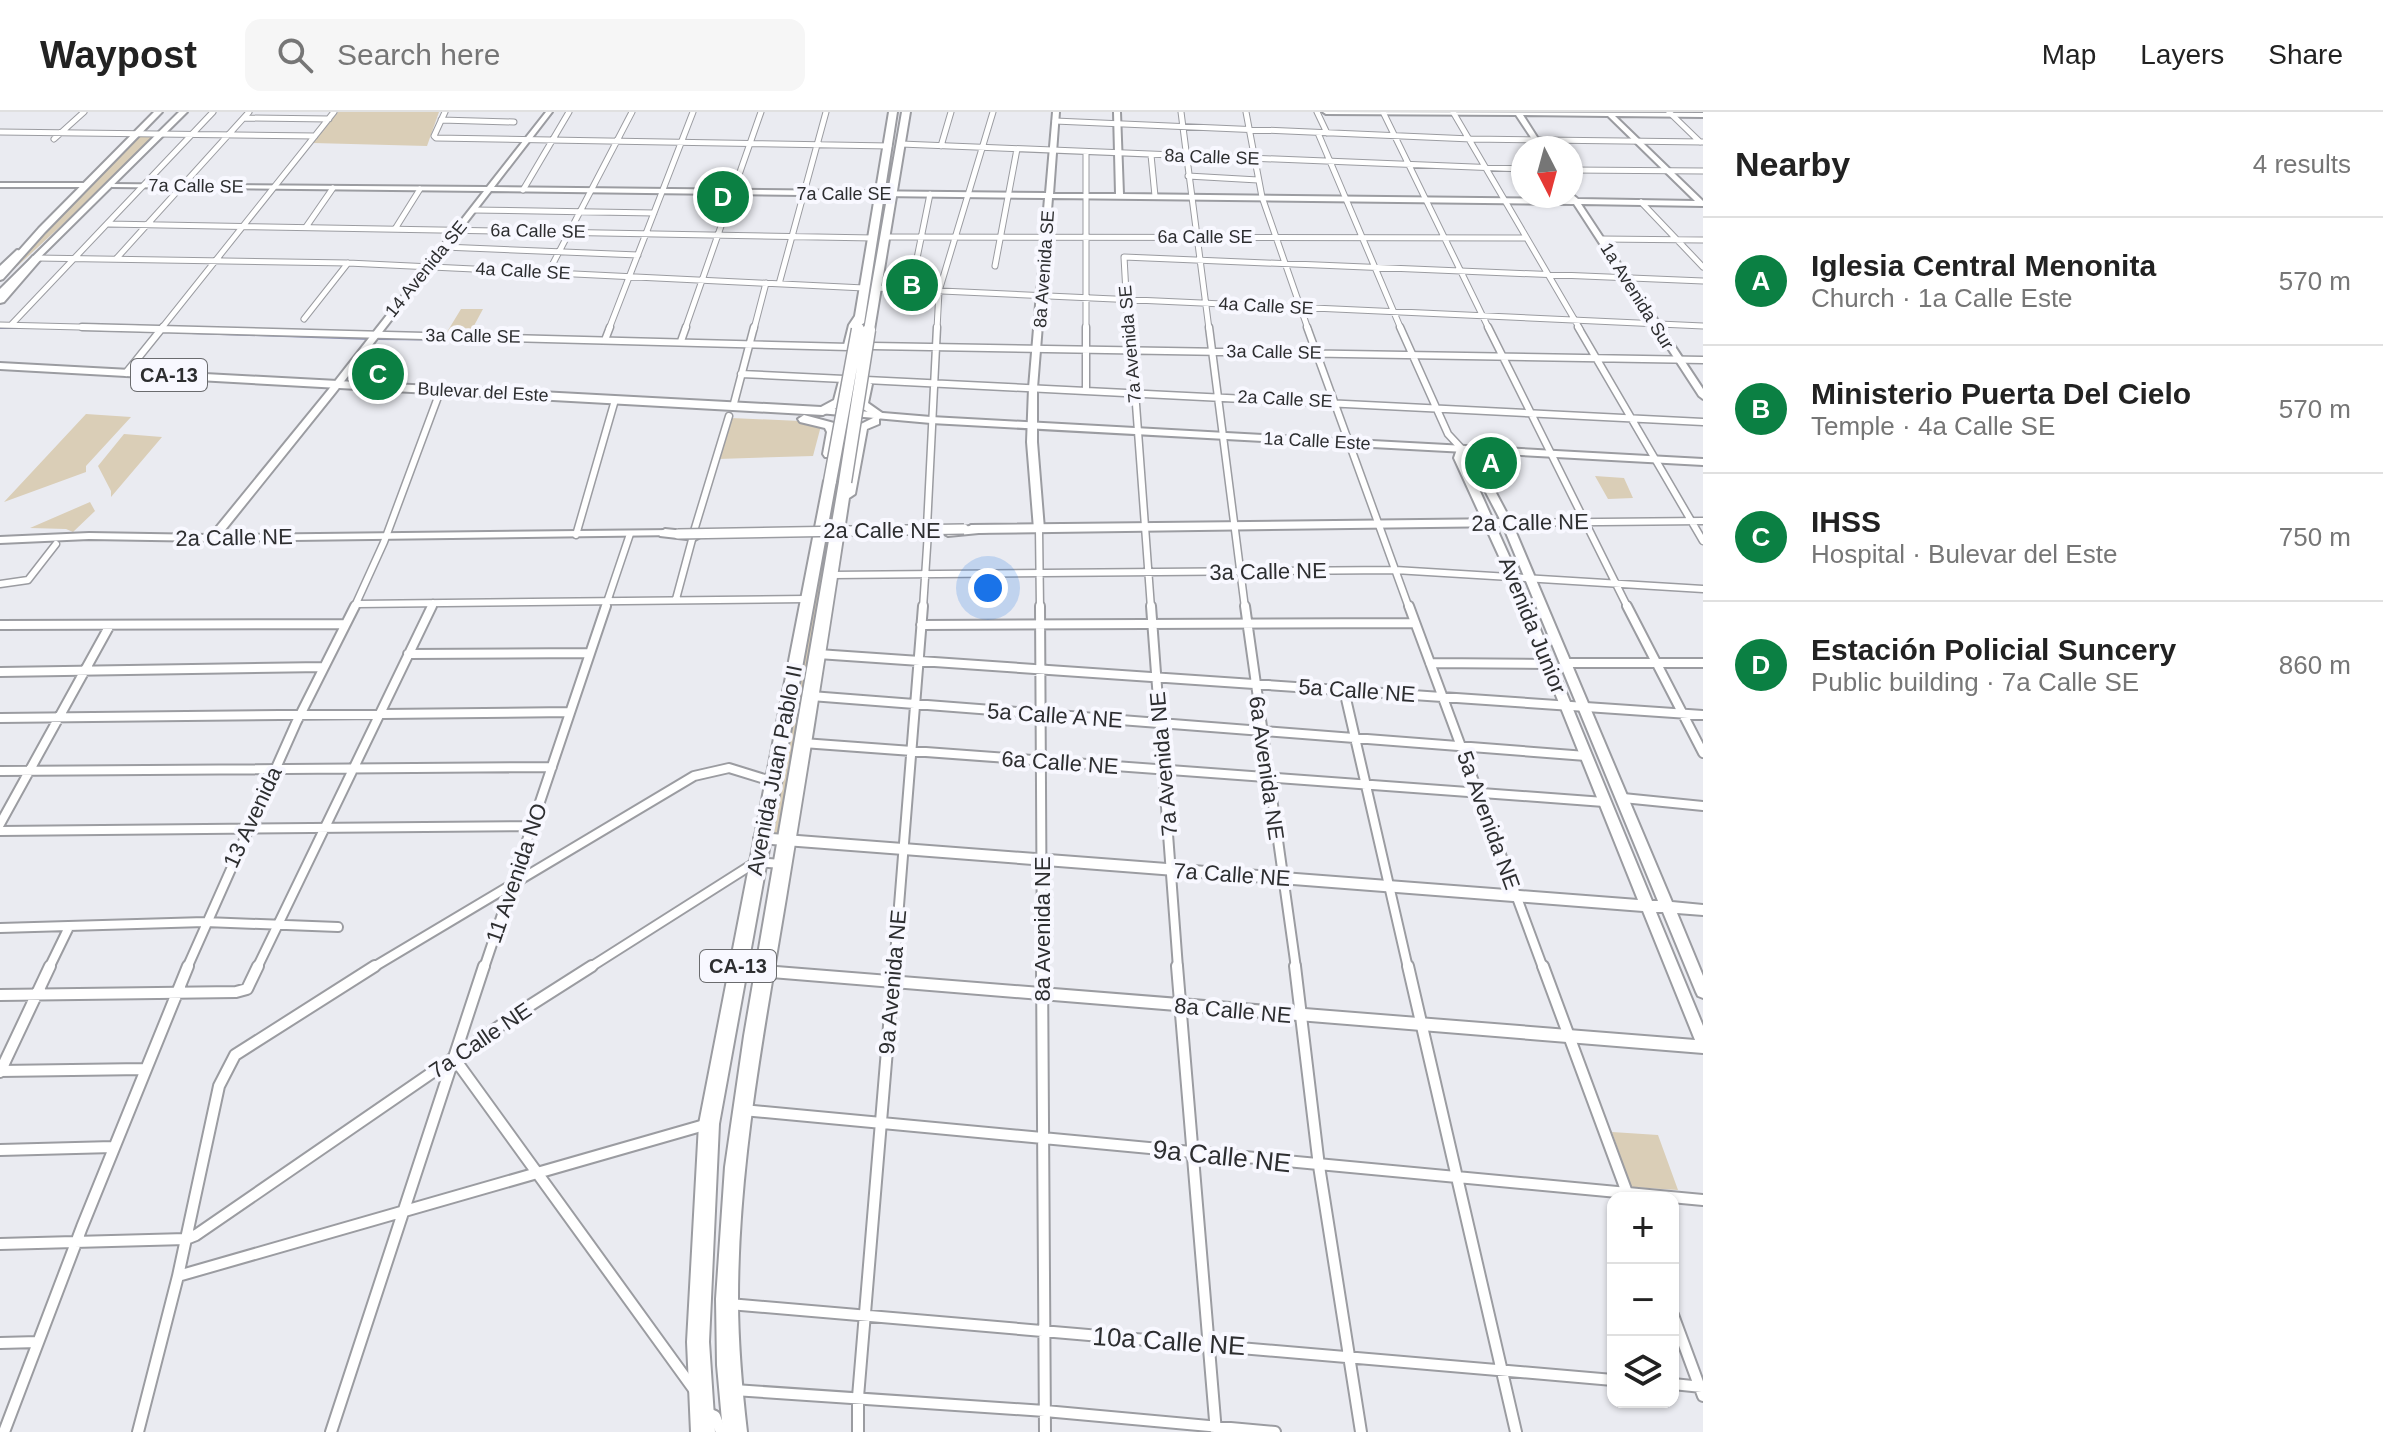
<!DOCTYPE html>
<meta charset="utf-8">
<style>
body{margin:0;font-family:Arial,sans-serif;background:#f6f6f6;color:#222}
.controls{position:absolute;right:24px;bottom:24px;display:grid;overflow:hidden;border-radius:16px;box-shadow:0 2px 6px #0004}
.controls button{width:72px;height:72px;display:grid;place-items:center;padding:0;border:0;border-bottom:2px solid #e0e0e0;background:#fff;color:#222;font:40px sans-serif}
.compass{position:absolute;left:1511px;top:24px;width:72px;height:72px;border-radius:50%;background:#fff;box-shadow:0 2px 6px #0004;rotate:174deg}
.you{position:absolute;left:988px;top:476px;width:28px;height:28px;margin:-20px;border:6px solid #fff;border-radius:50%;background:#1a73e8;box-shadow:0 0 0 12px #1a73e833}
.badge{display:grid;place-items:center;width:52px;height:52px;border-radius:50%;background:#0b8043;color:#fff;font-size:26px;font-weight:700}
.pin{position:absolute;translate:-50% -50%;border:4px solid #fff;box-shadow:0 2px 8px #0006}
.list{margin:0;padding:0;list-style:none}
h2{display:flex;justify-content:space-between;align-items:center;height:104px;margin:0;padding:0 32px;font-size:34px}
h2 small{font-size:26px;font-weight:400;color:#767676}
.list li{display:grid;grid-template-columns:52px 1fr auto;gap:24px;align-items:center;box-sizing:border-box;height:128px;padding:0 32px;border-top:2px solid #e0e0e0}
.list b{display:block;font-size:30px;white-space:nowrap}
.list p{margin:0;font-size:26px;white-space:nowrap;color:#767676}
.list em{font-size:26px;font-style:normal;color:#767676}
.icon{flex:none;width:44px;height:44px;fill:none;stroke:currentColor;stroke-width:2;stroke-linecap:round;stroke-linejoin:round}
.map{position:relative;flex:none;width:1703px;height:1320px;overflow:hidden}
header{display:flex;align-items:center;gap:48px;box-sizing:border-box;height:112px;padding:0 40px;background:#fff;border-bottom:2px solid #e0e0e0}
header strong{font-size:38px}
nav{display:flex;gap:44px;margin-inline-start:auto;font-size:28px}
.search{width:560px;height:72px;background:#f6f6f6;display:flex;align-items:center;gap:20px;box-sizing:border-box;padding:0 28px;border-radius:16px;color:#767676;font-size:30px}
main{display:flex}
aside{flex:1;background:#fff}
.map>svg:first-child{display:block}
.green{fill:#daceb7}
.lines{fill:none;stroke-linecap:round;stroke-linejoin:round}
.stream{stroke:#8f93b2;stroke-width:2}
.street-far3-casing{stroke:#9b9ca1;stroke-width:7}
.street-far2-casing{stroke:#9b9ca1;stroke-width:9}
.street-far1-casing{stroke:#9b9ca1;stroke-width:12}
.street-casing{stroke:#9b9ca1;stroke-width:14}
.secondary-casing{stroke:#9b9ca1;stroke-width:4}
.primary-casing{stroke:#9b9ca1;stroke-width:4}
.highway-casing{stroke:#9b9ca1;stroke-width:4}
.street-far3{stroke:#fff;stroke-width:5}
.street-far2{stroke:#fff;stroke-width:6}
.street-far1{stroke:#fff;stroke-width:8}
.street{stroke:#fff;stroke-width:10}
.secondary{fill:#fff;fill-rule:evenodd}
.primary{fill:#fff;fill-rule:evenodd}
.highway{fill:#fff;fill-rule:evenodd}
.secondary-bridge-casing{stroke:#9b9ca1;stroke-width:12;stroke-linecap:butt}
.highway-bridge-casing{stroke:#9b9ca1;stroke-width:15;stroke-linecap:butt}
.secondary-bridge{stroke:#fff;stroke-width:9}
.highway-bridge{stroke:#fff;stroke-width:12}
.labels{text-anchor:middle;stroke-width:8;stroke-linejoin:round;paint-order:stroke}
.far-street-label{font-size:18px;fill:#2d2e30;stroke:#f8f8ff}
.shield{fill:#f8f8ff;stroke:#6a6b6e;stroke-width:2}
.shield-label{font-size:20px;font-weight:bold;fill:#2d2e30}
.street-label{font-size:22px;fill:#2d2e30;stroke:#f8f8ff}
.near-street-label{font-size:26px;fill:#2d2e30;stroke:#f8f8ff}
</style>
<header>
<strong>Waypost</strong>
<div class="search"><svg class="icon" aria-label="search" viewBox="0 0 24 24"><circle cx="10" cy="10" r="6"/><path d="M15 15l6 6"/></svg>Search here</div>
<nav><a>Map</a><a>Layers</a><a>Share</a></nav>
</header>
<main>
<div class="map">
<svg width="1703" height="1320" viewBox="0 0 1703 1320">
<rect width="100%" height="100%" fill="#eaebf1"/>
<path class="green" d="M338,0H439L427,34L313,31Z
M138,23H160L0,170L46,114Z
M461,197H483L470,221L447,220Z
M86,302L131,305L86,354V360L4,390Z
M731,306L822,310L813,344L718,347Z
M124,322L162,325L111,385V379L98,354Z
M1595,364L1624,366L1633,386L1608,387Z
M90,390L95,399L73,420L66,417L30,416Z
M820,421L837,422L787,728L761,726Z
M1612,1020L1658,1023L1678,1078L1631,1075Z"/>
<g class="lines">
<path class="stream" d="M0,216H23
M191,221L369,227
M375,227L485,228"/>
<g class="street-far3-casing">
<path id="street-far3" d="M445,0L434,24L436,26L889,34
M1181,0L1209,217
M1246,0L1262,85L1308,217
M1317,0L1327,21
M1383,0L1489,217
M1453,0L1580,217
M1669,0L1700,30
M244,6L329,7
M441,8L514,10
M1055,9L1471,27L1703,30
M0,20L315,24
M1318,21L1401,217
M54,27L84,0
M901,32L1523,57
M941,34L951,0
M1086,40V217
M1151,43L1155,84
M1571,58L1703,59
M1188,64L1258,68
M523,78L569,0
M1641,90L1703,155
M473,98L654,101
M108,112L873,126
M306,115L333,76
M395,117L420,77
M886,125L1524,126
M1601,127L1703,128
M444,135L638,143
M37,146L348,151L864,176
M116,147L249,0
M995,154L1017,37
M915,156L930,82
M548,161L632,0
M779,172L826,0
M876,176L1703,214
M304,207L348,151
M0,213L159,217
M11,213L213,0
M161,217L334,0
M609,217L693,0
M685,217L761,0
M754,217L766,171
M937,217L939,179L993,0
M1128,217L1124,145L1703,169"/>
</g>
<g class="street-far2-casing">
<path id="street-far2" d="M82,215L849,235
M1086,215V278
M1127,215L1132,238L1151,496
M1209,215L1245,496
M1307,215L1409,496
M1400,215L1448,322L1462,337
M1488,215L1628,496
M1578,215L1703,429
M605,228L610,215
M681,229L686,215
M872,234L1703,248
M126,261L163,215
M741,262L844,267
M866,268L1703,310
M733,295L754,215
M1507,411L1703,409
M927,415L937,215
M1039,417L1040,496
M694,419L729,304
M576,423L615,288
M832,463L1395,458L1703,477
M0,472L28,468L56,432
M676,487L693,424
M358,492L806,487
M354,496L384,430L438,285
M431,496L433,491
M605,496L630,422
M923,496L928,420"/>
</g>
<g class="street-far1-casing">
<path id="street-far1" d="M1040,494L1042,856
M1151,494L1178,856
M1245,494L1296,856
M1409,494L1543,856
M1627,494L1703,641
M0,513L344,512
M921,513L1415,511
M408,542L590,541
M818,542L1703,603
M1430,551L1549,552
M1567,551H1703
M0,560L323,555
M1344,578L1408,856
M811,584L1586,644
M0,606L570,600
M803,631L1604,690
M0,659L552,655
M1623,686L1703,694
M0,712L110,513
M0,719L532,714
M0,816L205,810L338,815
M49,856L69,815
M187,856L296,611L355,494
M257,856L432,494
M372,856L694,664L729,656L771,669
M484,856L606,494
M589,856L756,750L781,752
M894,856L923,494"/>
</g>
<g class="street-casing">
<path id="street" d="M1042,854L1045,1320
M1177,854L1216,1320
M1295,854L1319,1054L1361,1320
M1408,854L1516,1320
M1543,854L1629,1086
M0,883L236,880L247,877L258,854
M454,946L695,1279
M0,959L144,957
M0,960L50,854
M743,998L1703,1088
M0,1038L113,1035
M0,1132L186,1127L196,1123L526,896L592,854
M178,1164L708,1012
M729,1192L1613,1268
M1673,1203L1703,1284
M0,1231L38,1230
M1673,1272L1702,1275
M734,1278L1045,1299L1275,1320
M706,1300L715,1304L721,1320
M4,1320L82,1115L188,854
M138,1320L178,1164L219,974L235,943L375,854
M331,1320L484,854
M858,1320V1285L894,854"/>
</g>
<g class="secondary-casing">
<path id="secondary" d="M546,0H552L494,75L1046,81L1053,0H1059L1053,82H1116L1114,0H1120L1123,82L1571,87L1569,85L1573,83L1578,87L1695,89L1608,4L1523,3L1544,36H1538L1516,3L1326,2L1323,0L1703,1V5L1615,4L1703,89V94L1581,92L1703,277V287L1699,284L1574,92L1052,86L1037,276V330L1044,417L1039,420L1034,417L1027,330L1029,276L1045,86L491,79L335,281L221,423L673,418L677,419V423L213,429L89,427L0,431V425L89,421L210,423L329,277L484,79L112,75L109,73L110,72L487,75Z
M0,71H86L89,73L86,75H0Z
M1462,334L1478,347L1512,411L1672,790L1703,793V803L1677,801L1703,864V886L1698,884L1696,880L1663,800H1656L1703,914V941L759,864L757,860L759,856L764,854L1695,928L1643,799L760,731L756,730L754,726L756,722L760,721L1638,788L1509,466L1454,346L1457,337ZM1464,344L1469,348L1502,411L1658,789H1652L1519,466Z"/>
</g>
<g class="primary-casing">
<path id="primary" d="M154,0H162L45,120L3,167L0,168V160L39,116Z
M179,0H187L0,185V177Z
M823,296L931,305L1703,347V353L931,311L819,301L818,299Z
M1507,407L1511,408V414L971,421L965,417L971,413Z"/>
</g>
<g class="highway-casing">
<path id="highway" d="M889,0H897L864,211L859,214L856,233L850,236L844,233L849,213L855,204Z
M902,0H910L874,218L869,221L864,218Z
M17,138L26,140L0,162V154Z
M33,144L42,146L4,190L0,191V182Z
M0,251L821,295L834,288L839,269L849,271L844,292L823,303L0,257Z
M866,269L872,272L868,291L885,303L879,307V312L867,317L855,382L849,386C829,519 808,653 786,786C764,919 738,1052 738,1187C738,1232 742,1276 747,1320H723L717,1253L716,1187L725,1055L744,924L839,370L845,366L855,315L875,305L856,292L860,272Z
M804,303L834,311L839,320L833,345H825L823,342L827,320L825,316L800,310L798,307Z
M830,365L836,369L719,1012L709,1230L715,1320H691L687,1230L699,1012L824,369Z
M984,413L991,417L989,420L948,424L941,420L948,416Z
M665,417L695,420L702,424L695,428L660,424L658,421Z"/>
</g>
<use href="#street-far3" class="street-far3"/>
<use href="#street-far2" class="street-far2"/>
<use href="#street-far1" class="street-far1"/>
<use href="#street" class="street"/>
<use href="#secondary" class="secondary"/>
<use href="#primary" class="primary"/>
<use href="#highway" class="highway"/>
<g class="secondary-bridge-casing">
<path id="secondary-bridge" d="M678,422L964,417"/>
</g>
<g class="highway-bridge-casing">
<path id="highway-bridge" d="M830,369L858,217
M845,370L869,218"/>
</g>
<use href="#secondary-bridge" class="secondary-bridge"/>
<use href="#highway-bridge" class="highway-bridge"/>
</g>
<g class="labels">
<g class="far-street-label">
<text transform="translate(1212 45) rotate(2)" y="6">8a Calle SE</text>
<text transform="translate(196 74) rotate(1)" y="6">7a Calle SE</text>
<text x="844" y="88">7a Calle SE</text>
<text transform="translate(538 119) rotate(1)" y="6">6a Calle SE</text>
<text x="1205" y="131">6a Calle SE</text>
<text transform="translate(426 157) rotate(-51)" y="6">14 Avenida SE</text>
<text transform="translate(1044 157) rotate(-86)" y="6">8a Avenida SE</text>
<text transform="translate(523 159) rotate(3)" y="6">4a Calle SE</text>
<text transform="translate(1637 184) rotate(58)" y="6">1a Avenida Sur</text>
<text transform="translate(1266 194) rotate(3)" y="6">4a Calle SE</text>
<text transform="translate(473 224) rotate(1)" y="6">3a Calle SE</text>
<text transform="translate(1130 232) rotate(-95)" y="6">7a Avenida SE</text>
<text transform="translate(1274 240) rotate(1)" y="6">3a Calle SE</text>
<text transform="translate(483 280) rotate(3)" y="6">Bulevar del Este</text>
<text transform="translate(1285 287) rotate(3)" y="6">2a Calle SE</text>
<text transform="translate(1317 329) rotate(3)" y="6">1a Calle Este</text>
</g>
<g class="shield">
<rect x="131" y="247" width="76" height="32" rx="6"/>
<rect x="700" y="838" width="76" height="32" rx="6"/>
</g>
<g class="shield-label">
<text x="169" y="270">CA-13</text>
<text x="738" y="861">CA-13</text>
</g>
<g class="street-label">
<text transform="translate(1530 410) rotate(-1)" y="8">2a Calle NE</text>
<text x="882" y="426">2a Calle NE</text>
<text transform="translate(234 425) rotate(-1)" y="8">2a Calle NE</text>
<text transform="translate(1268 459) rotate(-1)" y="8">3a Calle NE</text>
<text transform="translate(1533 513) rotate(68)" y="8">Avenida Junior</text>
<text transform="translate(1357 578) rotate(4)" y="8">5a Calle NE</text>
<text transform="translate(1055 603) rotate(4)" y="8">5a Calle A NE</text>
<text transform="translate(1060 650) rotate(4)" y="8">6a Calle NE</text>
<text transform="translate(1163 652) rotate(-95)" y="8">7a Avenida NE</text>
<text transform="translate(1267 656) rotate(82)" y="8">6a Avenida NE</text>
<text transform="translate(774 658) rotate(-79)" y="8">Avenida Juan Pablo II</text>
<text transform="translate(252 705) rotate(-65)" y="8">13 Avenida</text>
<text transform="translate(1489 708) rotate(70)" y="8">5a Avenida NE</text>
<text transform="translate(516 761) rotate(-71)" y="8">11 Avenida NO</text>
<text transform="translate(1232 762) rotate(4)" y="8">7a Calle NE</text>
<text transform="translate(1042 817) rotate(-90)" y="8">8a Avenida NE</text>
<text transform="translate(892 870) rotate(-85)" y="8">9a Avenida NE</text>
<text transform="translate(1233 898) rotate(5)" y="8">8a Calle NE</text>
<text transform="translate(480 928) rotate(-34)" y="8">7a Calle NE</text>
</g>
<g class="near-street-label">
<text transform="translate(1222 1044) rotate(6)" y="9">9a Calle NE</text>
<text transform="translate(1169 1229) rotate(4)" y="9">10a Calle NE</text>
</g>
</g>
</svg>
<div class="controls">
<button>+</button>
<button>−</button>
<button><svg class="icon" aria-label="layers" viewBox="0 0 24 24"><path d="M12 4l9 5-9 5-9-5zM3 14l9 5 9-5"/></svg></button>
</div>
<svg class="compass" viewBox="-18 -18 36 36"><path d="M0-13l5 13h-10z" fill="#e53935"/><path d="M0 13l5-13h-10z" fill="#767676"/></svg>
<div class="you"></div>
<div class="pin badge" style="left:1491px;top:351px">A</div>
<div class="pin badge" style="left:912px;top:173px">B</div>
<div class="pin badge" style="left:378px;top:262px">C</div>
<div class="pin badge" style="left:723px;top:85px">D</div>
</div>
<aside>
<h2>Nearby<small>4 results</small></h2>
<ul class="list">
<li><span class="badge">A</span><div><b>Iglesia Central Menonita</b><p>Church · 1a Calle Este</p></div><em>570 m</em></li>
<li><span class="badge">B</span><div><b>Ministerio Puerta Del Cielo</b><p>Temple · 4a Calle SE</p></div><em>570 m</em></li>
<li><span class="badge">C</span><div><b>IHSS</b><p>Hospital · Bulevar del Este</p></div><em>750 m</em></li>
<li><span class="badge">D</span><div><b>Estación Policial Suncery</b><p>Public building · 7a Calle SE</p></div><em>860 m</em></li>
</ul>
</aside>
</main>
